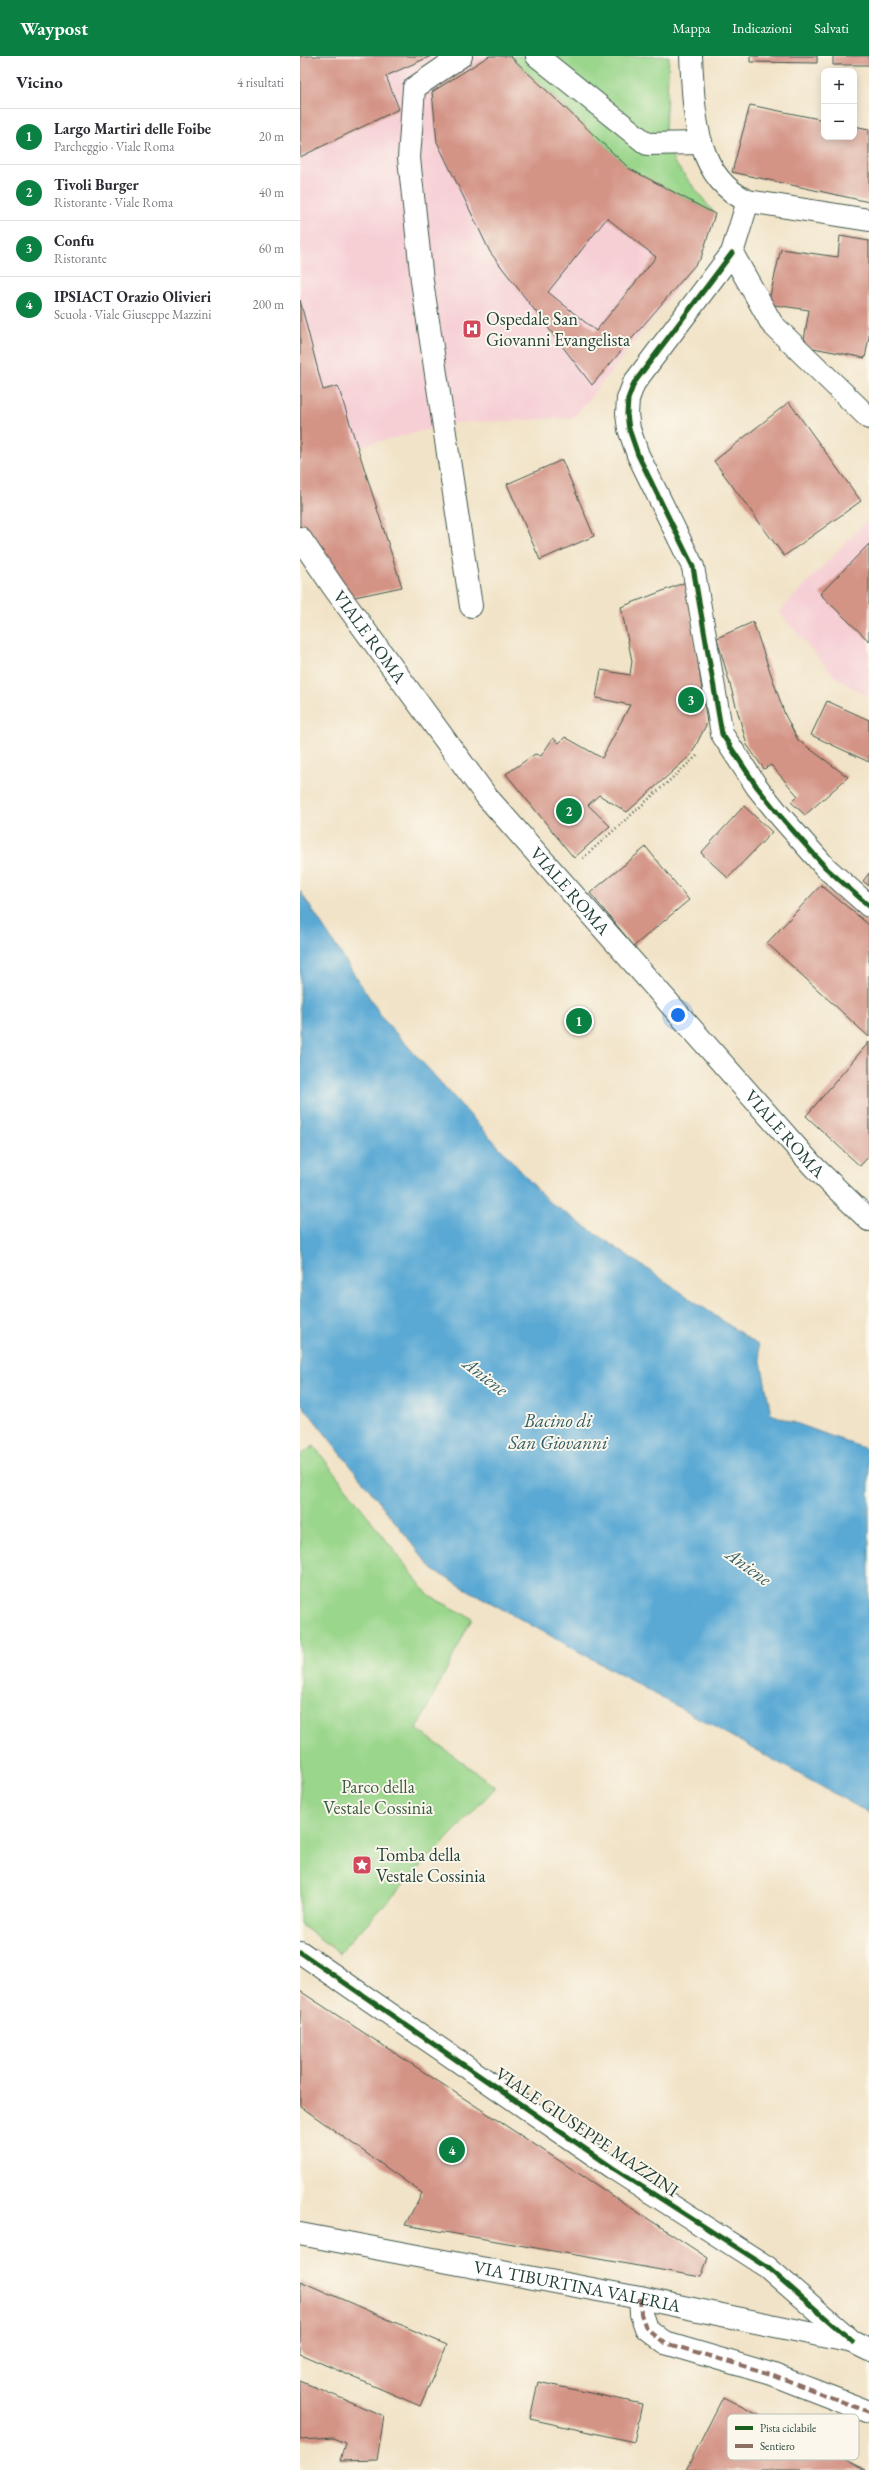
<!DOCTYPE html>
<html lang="it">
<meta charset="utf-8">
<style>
body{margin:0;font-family:"EB Garamond",serif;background:#f2f2f3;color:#2b2b33}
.controls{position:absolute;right:12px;top:12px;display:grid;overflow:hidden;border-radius:8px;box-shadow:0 2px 10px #0003}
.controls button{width:36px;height:36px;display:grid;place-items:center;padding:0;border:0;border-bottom:1px solid #e1e1e2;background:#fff;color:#2b2b33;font:20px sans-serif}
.you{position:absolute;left:378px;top:959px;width:14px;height:14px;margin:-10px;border:3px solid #fff;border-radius:50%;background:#1a73e8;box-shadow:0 0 0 6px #1a73e833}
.badge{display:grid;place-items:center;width:26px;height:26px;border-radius:50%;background:#0b8043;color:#fff;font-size:13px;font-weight:700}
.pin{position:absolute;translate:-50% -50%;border:2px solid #fff;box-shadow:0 1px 4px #0006}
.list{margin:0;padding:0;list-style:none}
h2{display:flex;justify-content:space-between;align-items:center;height:52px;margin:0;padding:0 16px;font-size:17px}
h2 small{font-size:13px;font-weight:400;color:#7c7c81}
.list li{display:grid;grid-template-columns:26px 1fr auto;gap:12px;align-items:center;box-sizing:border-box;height:56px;padding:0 16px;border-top:1px solid #e1e1e2}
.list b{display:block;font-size:15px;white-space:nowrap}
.list p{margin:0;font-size:13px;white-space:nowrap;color:#7c7c81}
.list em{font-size:13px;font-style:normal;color:#7c7c81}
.map{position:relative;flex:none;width:569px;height:2414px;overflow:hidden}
header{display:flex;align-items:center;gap:24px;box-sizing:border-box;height:56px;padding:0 20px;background:#0b8043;color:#fff}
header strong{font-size:19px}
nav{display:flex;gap:22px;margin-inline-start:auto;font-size:14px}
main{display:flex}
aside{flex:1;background:#fff}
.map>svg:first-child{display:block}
.built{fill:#f6cfd5}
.green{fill:#9ad68b;stroke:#5c8a60}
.water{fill:#5aa9d4;stroke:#3c7384}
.building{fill:#d39385;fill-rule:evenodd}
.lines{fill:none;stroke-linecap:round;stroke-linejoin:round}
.lane-casing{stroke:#3e564a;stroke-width:24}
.street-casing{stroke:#3e564a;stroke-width:24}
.primary-casing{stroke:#3e564a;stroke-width:24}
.path{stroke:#3e564a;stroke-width:2.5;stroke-dasharray:1 3;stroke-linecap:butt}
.lane{stroke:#fff;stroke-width:22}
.street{stroke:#fff;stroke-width:22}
.primary{stroke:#fff;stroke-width:22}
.quiet{stroke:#8d6e63;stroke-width:4;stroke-dasharray:8 4;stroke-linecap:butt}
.cycleway-casing{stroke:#fbf7ec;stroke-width:8}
.cycleway{stroke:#1b5e20;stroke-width:5}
.labels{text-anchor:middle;stroke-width:4;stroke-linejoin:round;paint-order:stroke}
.poi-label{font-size:18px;fill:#1f3d34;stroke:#fbf7ec;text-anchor:start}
.street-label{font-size:18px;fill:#1f3d34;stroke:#fbf7ec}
.park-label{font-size:18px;fill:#385c45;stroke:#fbf7ec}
.water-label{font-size:19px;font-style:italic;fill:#315d64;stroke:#fbf7ec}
.key{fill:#fbf7ec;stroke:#b9bfb5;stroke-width:1}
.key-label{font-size:11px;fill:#1f3d34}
</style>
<header>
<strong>Waypost</strong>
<nav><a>Mappa</a><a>Indicazioni</a><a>Salvati</a></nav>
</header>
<main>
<aside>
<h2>Vicino<small>4 risultati</small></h2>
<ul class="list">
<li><span class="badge">1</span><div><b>Largo Martiri delle Foibe</b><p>Parcheggio · Viale Roma</p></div><em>20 m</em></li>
<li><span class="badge">2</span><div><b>Tivoli Burger</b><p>Ristorante · Viale Roma</p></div><em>40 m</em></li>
<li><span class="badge">3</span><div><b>Confu</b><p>Ristorante</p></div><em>60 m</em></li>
<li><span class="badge">4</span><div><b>IPSIACT Orazio Olivieri</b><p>Scuola · Viale Giuseppe Mazzini</p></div><em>200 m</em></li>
</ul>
</aside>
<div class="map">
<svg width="569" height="2414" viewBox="0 0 569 2414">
<rect width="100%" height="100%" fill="#fbf7ec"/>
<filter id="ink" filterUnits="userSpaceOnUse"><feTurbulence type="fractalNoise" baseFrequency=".025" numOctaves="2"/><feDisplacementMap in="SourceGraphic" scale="8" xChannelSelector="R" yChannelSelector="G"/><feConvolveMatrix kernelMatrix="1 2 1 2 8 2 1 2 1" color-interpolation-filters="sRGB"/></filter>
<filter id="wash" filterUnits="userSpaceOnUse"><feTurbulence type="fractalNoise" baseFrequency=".012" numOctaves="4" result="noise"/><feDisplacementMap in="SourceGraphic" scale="16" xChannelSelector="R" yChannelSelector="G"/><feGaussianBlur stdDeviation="0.9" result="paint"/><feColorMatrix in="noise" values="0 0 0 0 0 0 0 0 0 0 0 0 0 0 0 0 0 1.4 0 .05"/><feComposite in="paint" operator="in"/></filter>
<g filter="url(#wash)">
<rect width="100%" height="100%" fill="#f1e3c7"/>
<path class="built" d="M0,0H369L365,75L374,106L415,158L401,202L274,362L154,367L57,391L102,531L50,542L0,470Z
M569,462V641L536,622L479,556Z"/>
<path class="green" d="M210,0H369L365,75L374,106L415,158L330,113Z
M14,1390L129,1540L172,1562L117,1673L196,1731L39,1897L0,1868V1399Z"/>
<path class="water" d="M0,835L84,964L248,1145L458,1289L471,1358L569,1394V1757L134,1515L0,1346Z"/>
<g id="blocks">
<path class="building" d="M0,0H131L86,20L99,53L0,101Z
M189,0H210L330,113L415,158L401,202L292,329L190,196L137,86L132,36ZM307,162L356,201L296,275L248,236Z
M450,0H517V7L450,6Z
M533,0H569V9H533Z
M450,49L524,64V81H554V70L569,73V146L432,116Z
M540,180L569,185V281L565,302L503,290L509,254L468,248L481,193L538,201Z
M0,244L23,334L38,330L102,531L50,542L0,470Z
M489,346L561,445L484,500L414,405Z
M262,404L294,480L240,504L207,428Z
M569,488V585L520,538Z
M386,526L407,667L391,699L327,756L299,739L288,749L310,770L274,802L206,718L235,698L241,700L253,682L259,687L265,681L302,702L330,649L296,642L301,614L330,619L332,605L321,551Z
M453,566L485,659L498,684L548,721L505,759L491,746L498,740L471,709L464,713L447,689L417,582Z
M527,645L569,664V706L511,679Z
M444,750L472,776L428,822L401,797Z
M346,791L389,844L334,890L290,837Z
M569,817V830L563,825Z
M521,829L569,869V981L467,887Z
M569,986V1100L560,1110L506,1060Z
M0,1935L408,2202L401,2221L105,2169L122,2137L0,2050Z
M0,2225L147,2289L120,2350L0,2298Z
M0,2325L84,2360L77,2404L40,2405L45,2387L33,2382L0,2384Z
M238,2326L342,2348L334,2386L230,2363Z
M423,2341L566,2414H386Z"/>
</g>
</g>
<g filter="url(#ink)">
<use href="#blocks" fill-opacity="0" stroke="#3e564a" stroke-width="1"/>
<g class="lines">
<g class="lane-casing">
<path id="lane" d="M161,0L114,32L109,102L122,225L171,550
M237,0L347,88L401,87"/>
</g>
<g class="street-casing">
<path id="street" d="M391,0C394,51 393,121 448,145L432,197L472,268L569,362
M448,145L569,164
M432,197L334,327L328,343L327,358L329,373L338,399L393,511L422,678L457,731L481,761L526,812L569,850
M0,1896L313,2112L467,2211L553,2286
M340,2242L341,2258L346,2272L365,2287L471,2318L569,2356"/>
</g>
<g class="primary-casing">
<g id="primary">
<path id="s1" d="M0,482L34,532L187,741L513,1110L569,1164"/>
<path id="s2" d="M0,2178L340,2242L553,2286L569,2294"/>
</g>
</g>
<path class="path" d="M283,802L399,698"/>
<use href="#lane" class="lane"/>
<use href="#street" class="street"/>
<use href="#primary" class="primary"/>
<path class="quiet" d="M340,2242L341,2258L346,2272L365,2287L471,2318L569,2356"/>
<g class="cycleway-casing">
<path id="cycleway" d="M432,197L334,327L328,343L327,358L329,373L338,399L393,511L422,678L457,731L481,761L526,812L569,850
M0,1896L313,2112L467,2211L553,2286"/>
</g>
<use href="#cycleway" class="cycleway"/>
</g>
</g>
<defs>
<g id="hospital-square" transform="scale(1)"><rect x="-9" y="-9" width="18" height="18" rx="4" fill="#d1495b" stroke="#fbf7ec"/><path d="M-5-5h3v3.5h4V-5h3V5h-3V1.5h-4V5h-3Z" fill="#fff"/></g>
<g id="sight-square" transform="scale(1)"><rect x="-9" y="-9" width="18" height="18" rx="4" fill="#d1495b" stroke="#fbf7ec"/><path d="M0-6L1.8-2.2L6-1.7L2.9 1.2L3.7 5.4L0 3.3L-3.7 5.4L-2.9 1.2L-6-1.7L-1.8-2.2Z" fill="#fff"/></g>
</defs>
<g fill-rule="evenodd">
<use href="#hospital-square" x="172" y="273"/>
<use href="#sight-square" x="62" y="1809"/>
</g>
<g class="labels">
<g class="poi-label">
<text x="186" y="269">Ospedale San<tspan x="186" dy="21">Giovanni Evangelista</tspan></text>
<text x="76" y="1805">Tomba della<tspan x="76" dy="21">Vestale Cossinia</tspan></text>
</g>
<g class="street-label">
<text dy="6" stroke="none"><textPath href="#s1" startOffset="121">VIALE ROMA</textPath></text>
<text dy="6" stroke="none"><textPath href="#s1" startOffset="445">VIALE ROMA</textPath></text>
<text dy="6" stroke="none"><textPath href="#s1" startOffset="769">VIALE ROMA</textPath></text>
<text transform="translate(287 2076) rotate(34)" y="6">VIALE GIUSEPPE MAZZINI</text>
<text dy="6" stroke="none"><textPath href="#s2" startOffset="282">VIA TIBURTINA VALERIA</textPath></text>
</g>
<g class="park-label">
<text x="78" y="1737">Parco della<tspan x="78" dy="21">Vestale Cossinia</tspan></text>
</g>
<g class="water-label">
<text transform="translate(186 1320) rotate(38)" y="7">Aniene</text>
<text x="258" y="1371">Bacino di<tspan x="258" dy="22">San Giovanni</tspan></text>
<text transform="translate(449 1510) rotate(36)" y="7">Aniene</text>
</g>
</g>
<rect x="427" y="2358" width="132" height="46" rx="6" class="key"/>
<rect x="435" y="2370" width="18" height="4" fill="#1b5e20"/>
<rect x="435" y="2388" width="18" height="4" fill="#8d6e63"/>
<g class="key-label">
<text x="460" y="2376">Pista ciclabile</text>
<text x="460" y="2394">Sentiero</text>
</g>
</svg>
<div class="controls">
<button>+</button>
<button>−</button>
</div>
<div class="you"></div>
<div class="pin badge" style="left:279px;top:965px">1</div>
<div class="pin badge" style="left:269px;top:755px">2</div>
<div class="pin badge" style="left:391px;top:644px">3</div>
<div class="pin badge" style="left:152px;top:2094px">4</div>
</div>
</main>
